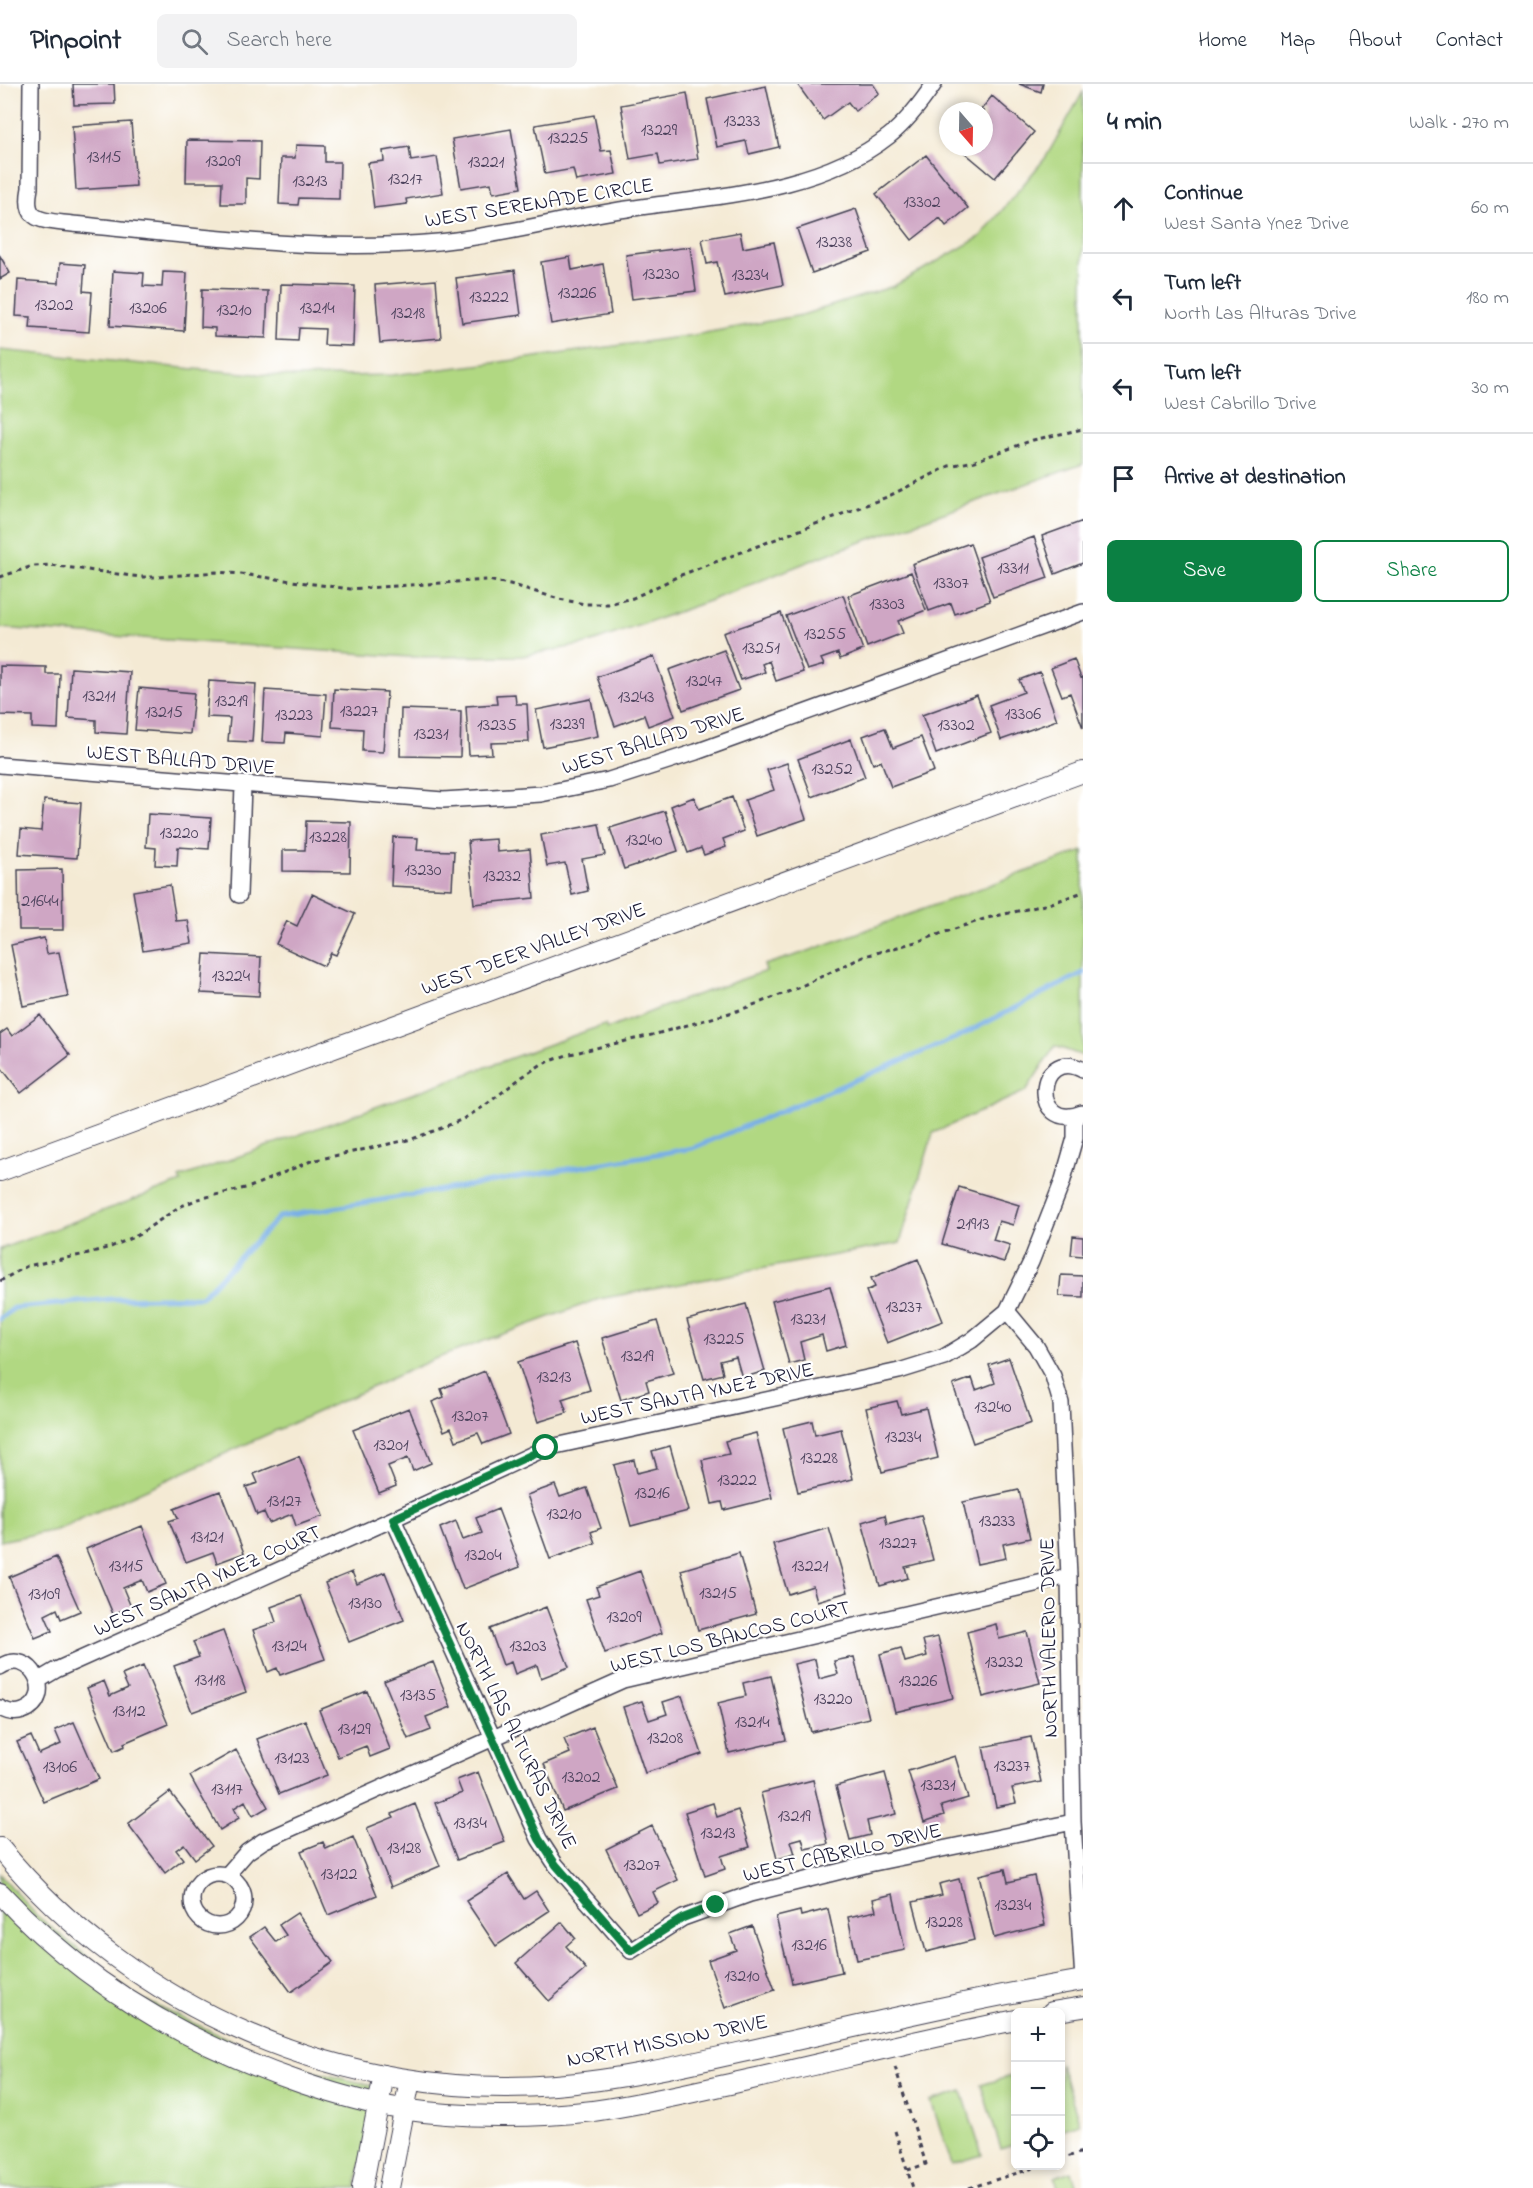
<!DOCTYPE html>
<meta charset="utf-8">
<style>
body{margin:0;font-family:"Indie Flower",sans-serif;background:#f2f2f3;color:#1f2937}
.controls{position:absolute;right:18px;bottom:18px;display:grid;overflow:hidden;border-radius:9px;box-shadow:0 3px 9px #0003}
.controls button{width:54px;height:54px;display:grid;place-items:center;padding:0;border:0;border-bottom:2px solid #e0e1e3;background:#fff;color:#1f2937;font:30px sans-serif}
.compass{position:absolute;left:939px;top:18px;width:54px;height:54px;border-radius:50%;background:#fff;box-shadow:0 3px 9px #0003;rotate:160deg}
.stop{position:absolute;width:18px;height:18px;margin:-14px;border:4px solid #0b8043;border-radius:50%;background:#fff}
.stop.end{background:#0b8043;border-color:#fff;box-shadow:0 2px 6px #0008}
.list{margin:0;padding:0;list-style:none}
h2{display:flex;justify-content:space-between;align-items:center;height:78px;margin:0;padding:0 24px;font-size:26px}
h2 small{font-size:20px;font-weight:400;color:#747a83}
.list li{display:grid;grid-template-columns:39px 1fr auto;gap:18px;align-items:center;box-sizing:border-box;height:90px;padding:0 24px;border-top:2px solid #e0e1e3}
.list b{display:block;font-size:22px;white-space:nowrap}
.list p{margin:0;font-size:20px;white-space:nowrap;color:#747a83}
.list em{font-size:20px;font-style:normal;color:#747a83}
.actions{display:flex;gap:12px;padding:18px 24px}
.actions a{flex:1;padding:14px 0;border:2px solid #0b8043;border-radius:9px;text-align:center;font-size:21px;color:#0b8043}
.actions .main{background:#0b8043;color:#fff}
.icon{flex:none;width:33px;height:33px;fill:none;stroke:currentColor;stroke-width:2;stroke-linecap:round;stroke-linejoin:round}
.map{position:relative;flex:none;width:1083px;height:2104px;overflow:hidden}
header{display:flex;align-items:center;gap:36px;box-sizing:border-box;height:84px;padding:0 30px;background:#fff;border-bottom:2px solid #e0e1e3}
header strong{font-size:28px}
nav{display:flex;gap:33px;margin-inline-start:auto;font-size:21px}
.search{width:420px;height:54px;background:#f2f2f3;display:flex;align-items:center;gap:15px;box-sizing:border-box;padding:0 21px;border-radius:9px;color:#747a83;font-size:22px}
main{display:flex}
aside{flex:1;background:#fff}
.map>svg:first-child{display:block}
.green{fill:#b1d882;stroke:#6a7d5e;stroke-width:1.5}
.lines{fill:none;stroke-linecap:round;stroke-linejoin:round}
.stream{stroke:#78afe7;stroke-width:5}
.building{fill:#cfa6c4}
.minor-casing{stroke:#424052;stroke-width:18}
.tertiary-casing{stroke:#424052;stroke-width:22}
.path{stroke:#424052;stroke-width:3;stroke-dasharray:4.5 4.5;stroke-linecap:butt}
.minor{stroke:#fff;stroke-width:15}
.tertiary{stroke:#fff;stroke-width:20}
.route{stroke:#0b8043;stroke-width:8}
.labels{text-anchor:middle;stroke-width:4.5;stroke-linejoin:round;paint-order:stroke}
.number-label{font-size:18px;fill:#4d435d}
.street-label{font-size:21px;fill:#22223b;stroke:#fff}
</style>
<header>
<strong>Pinpoint</strong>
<div class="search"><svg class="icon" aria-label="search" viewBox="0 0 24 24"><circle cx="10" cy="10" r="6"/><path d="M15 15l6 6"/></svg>Search here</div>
<nav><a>Home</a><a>Map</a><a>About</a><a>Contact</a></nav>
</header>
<main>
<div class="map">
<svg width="1083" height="2104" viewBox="0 0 1083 2104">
<rect width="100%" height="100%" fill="#fff"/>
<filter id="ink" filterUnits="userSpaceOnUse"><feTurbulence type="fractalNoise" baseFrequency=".0167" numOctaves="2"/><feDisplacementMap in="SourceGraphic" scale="12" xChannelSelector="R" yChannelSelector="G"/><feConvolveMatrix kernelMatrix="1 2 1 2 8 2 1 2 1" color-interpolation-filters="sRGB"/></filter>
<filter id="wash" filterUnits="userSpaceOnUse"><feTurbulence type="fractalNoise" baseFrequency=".008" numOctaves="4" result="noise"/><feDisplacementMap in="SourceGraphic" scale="24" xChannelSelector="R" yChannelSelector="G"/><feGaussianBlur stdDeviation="1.35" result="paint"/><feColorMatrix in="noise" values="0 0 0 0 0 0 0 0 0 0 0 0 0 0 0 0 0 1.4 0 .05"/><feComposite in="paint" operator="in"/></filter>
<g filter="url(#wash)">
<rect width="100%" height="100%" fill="#f4ead4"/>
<path class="green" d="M1083,8V380L833,468L709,517L586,560L522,572L409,573L0,544V266L194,285L294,293L392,291L493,279L694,251L802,231L894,202L980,153L1046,73Z
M1083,767V972L1055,962L1026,1007L933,1049L900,1159L599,1215L432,1276L56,1446L0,1457V1165L181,1098L179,1094L589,946L605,941L607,945L673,919L766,887L764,881L803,869Z
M0,1790L36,1831L135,1912L243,1962L314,1988L375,2002L356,2104H0Z
M1060,1979L1080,2040L1061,2046H1060Z
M1011,1992L1015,2006V2060L1001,2065L981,2001Z
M962,2007L982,2071L952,2080L931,2017Z
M1072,2087L1077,2104H1058L1055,2093Z"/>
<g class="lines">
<path class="stream" d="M0,1235L14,1224L112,1215L201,1213L279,1133L693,1064L958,953L1083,889"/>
</g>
<g id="blocks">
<path class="building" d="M73,0H114L115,20L74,21Z
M797,0H873L879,9L855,27L848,18L823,36Z
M1019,0H1043L1041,8Z
M766,2L779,63L749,70L746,57L717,63L707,15Z
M687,9L698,75L660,81L658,70L630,75L621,21Z
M992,12L1034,48L995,94L958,63H984V27H980Z
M594,31L601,67L611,66L616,90L576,97L573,85L545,90L535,41Z
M131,38L136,102L76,106L72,42Z
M511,45L521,104L493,109L491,99L461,104L452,55Z
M187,56L260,57L259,95L246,94V120H221L222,98H186Z
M296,61L325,62V78H340L339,115L299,114L298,121L279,120L281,74H295Z
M409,63L411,77L437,73L443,109L406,115L407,120L374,124L368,79L384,77L383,67Z
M926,71L968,124L946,142L940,134L912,156L876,110Z
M856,125L871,168L812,189L797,145Z
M740,148L743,164L774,158L783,201L725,213L717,178L707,180L702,155Z
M690,163L696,207L632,215L626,171Z
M0,172L10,189L0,195Z
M570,173L572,186L603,180L611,230L551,240L541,178Z
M60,179L85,181L83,207L92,208L89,248L30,244L31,233L16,232L18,196L59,199Z
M515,186L521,231L462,239L456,194Z
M113,187L144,189L143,202L162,203L163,188L187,189L184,247L110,242Z
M436,196L441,254L380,259L375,201Z
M281,200L355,202L353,262L324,261L325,245L299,244L298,257L279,256Z
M202,205L268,207L266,254L215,252V244L201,243Z
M1083,437V479L1055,490L1042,452Z
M1034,453L1048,494L993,513L979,473Z
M970,459L990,517L955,530L951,519L929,527L912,480Z
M911,488L926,526L898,537L903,549L867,563L848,512Z
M843,511L863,566L840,575L838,569L821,575L824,581L807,586L786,532Z
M781,529L803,588L776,597L769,577L762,580L765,588L741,596L723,549Z
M724,566L739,606L683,626L669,586Z
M654,572L675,632L648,642L644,631L615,642L597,593Z
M1074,575L1081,594L1083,593V644L1070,609L1062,612L1051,584Z
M0,582L46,583V590H60L58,645L32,644V632L0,631Z
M71,584L130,588L126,650L96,648V636L68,634Z
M1040,588L1057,636L1001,656L989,621L1024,608L1019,596Z
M209,597L256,600L252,658L228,657L230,634L206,633Z
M139,604L194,609L190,650L135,646Z
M334,605L387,608L383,668L362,667L363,645L332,643Z
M265,606L326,610L323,652L286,649L285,659L262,658Z
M515,610L516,620H527L529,658L491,659L492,670L469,671L466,622L497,620L496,611Z
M977,611L991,649L936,670L922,631Z
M591,615L598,652L543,663L536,626Z
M401,625L461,627L460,673L400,672Z
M885,644L893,664L921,653L934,687L891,703L881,677L873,680L863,652Z
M851,655L865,693L812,713L798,675Z
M787,679L806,735L757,752L745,716L774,706L767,686Z
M694,713L699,725L732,713L744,747L723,755L726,763L704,771L701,764L688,769L671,722Z
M44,716L81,719L77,774L19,770L21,745L41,747Z
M665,727L678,767L624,785L610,744Z
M148,730L211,734L209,765L178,763L177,782L155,781L156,764L146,763Z
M306,737L351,738L350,788L283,787V766H305Z
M599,740L605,771L582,775L588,807L572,811L565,779L547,782L541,751Z
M393,753L418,754L417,766L454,767L452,805L391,802Z
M496,755L497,768L530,765L534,814L474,820L468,757Z
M62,785L63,846H19L18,786Z
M170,801L176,837L188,836L192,859L143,867L133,807Z
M312,810L355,830L336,871L331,869L324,882L276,860L287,837L297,842Z
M44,854L47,870L59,868L68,913L23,922L11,861Z
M204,870L261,873L259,912L201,909Z
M40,931L70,971L21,1009L0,982V950L7,945L12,952Z
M959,1103L1019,1121L1013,1141L999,1137L993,1156L1010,1161L1004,1178L942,1160Z
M1073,1152L1083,1153V1172L1071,1171Z
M918,1175L943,1237L887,1259L866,1207L875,1203L871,1194Z
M1061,1191L1083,1192V1213L1059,1212Z
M830,1202L846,1261L826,1267L822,1251L800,1258L804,1276L789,1280L772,1217Z
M746,1220L765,1287L742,1294L736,1273L720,1277L723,1290L704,1295L687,1236Z
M657,1237L673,1289L646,1297L649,1307L621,1316L602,1254Z
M575,1259L590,1306L562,1315L567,1329L538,1338L518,1278Z
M1009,1274L1031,1339L973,1359L953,1301L972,1294L976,1306L995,1299L989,1281Z
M485,1287L509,1350L483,1360L478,1349L456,1357L451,1344L444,1347L432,1318L444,1313L441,1305Z
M897,1317L901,1330L926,1324L938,1374L882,1388L866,1324Z
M409,1324L431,1379L413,1387L408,1374L388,1382L396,1402L379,1409L353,1346Z
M812,1337L815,1351L841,1345L853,1395L798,1408L783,1344Z
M756,1349L772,1414L724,1426L722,1418L712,1420L702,1376L729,1370L725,1357Z
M670,1362L688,1427L631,1442L614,1381L634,1376L637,1389L657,1384L652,1367Z
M299,1372L323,1432L296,1442L292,1430L269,1439L264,1428L257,1431L246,1403L258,1399L254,1390Z
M555,1401L560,1413L587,1404L601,1444L591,1448L595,1459L550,1475L527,1411Z
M1019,1406L1030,1454L1003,1460L1006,1474L977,1480L963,1418Z
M220,1407L244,1469L217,1479L213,1468L186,1478L169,1437L178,1434L174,1425Z
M498,1425L520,1483L463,1505L440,1444L456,1437L463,1456L482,1449L476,1434Z
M885,1431L887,1440L921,1431L933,1476L905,1483L908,1494L880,1502L862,1438Z
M142,1442L166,1500L147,1508L142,1496L123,1504L131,1523L113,1530L86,1465Z
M829,1444L848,1508L817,1517L813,1502L788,1510L773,1460Z
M739,1469L756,1530L698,1546L681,1486Z
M56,1473L80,1527L61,1535L57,1525L45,1531L52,1547L35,1554L9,1493Z
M640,1487L662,1549L605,1569L586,1515L599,1511L596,1503Z
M352,1488L357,1500L385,1488L404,1536L349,1558L325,1499Z
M301,1512L325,1575L280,1591L277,1584L268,1588L253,1546L276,1538L271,1523Z
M546,1523L569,1583L541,1594L537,1581L515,1590L511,1578L503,1581L490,1545Z
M996,1540L999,1555L1027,1548L1040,1599L983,1613L967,1548Z
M223,1547L246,1608L192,1628L174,1582L199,1573L193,1558Z
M938,1553L953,1614L895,1628L880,1570L901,1564L905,1578L927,1572L923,1556Z
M854,1573L869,1634L811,1648L794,1580L815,1575L819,1595L838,1590L834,1577Z
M433,1578L451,1623L426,1633L431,1646L408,1655L384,1597Z
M143,1582L168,1640L124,1659L125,1662L114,1667L87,1604L104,1597L110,1612L128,1604L122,1591Z
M771,1592L786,1656L729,1669L718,1619L746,1612L743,1599Z
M367,1607L390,1665L370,1673L366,1662L338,1673L319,1626Z
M682,1612L702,1670L645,1689L623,1623L642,1617L649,1636L667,1630L663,1618Z
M305,1636L327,1691L279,1710L257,1655Z
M74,1638L99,1695L44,1718L17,1658L31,1652L39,1670L61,1660L55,1646Z
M593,1643L618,1705L563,1727L544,1680L570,1669L564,1655Z
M1031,1653L1041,1698L1012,1704L1016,1719L996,1723L983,1663Z
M236,1666L268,1723L253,1732L245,1717L234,1724L239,1734L220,1746L190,1692Z
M955,1672L968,1714L941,1722L944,1731L924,1738L908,1687Z
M478,1688L505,1758L457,1776L435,1719L462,1709L457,1696Z
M885,1689L896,1730L867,1737L870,1751L850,1756L836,1702Z
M813,1696L828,1760L805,1765L802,1754L791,1757L795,1770L777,1775L761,1709Z
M170,1708L212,1762L195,1775L184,1760L176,1766L183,1775L165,1789L128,1740Z
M713,1719L717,1733L738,1726L750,1763L721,1772L725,1785L705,1792L685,1728Z
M415,1720L440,1782L391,1803L367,1744L394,1733L392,1730Z
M652,1742L678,1796L653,1808L658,1819L637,1829L606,1765Z
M353,1753L377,1811L328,1831L301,1767L323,1758L326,1765Z
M1005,1785L1008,1798L1034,1792L1045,1841L994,1854L979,1791Z
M508,1790L524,1815L536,1807L549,1827L496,1862L466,1817Z
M959,1795L974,1856L926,1868L913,1818L942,1811L939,1800Z
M893,1810L905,1866L857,1876L848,1833L876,1827L873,1815Z
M828,1825L842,1888L792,1899L776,1833L800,1827L801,1832Z
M297,1829L333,1878L291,1908L250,1853L264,1843L276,1858L286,1851L279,1841Z
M562,1838L575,1854L566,1862L586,1885L549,1917L516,1879Z
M752,1842L775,1906L725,1924L708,1876L736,1866L730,1850Z"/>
</g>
</g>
<g filter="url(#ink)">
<use href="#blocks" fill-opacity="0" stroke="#424052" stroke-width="1.5"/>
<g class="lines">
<g class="minor-casing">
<path id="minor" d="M31,0L30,104C24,134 36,136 63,139C187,151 313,169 438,158C502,152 564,134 627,125C713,112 818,108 889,52C907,38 921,19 934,0
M0,681L443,716L541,710L609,696L696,668L1083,528
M239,811L243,702
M1082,1029C1030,1050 1035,961 1083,986
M1007,1227L1036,1262L1053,1292L1061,1319L1069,1492L1073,1738L1083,1896
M393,1435L539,1755L556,1781L631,1867L683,1834L750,1810L869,1780L1073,1738
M0,1583C32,1562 57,1615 23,1627C15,1630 7,1628 0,1624
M39,1596L56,1586L393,1435L546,1364L899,1287L944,1273L972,1256L1007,1227L1031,1178L1062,1099L1075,1054V1032
M192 1816a26 26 0 1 1 52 0a26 26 0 1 1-52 0Z
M227,1791L247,1768L263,1757L623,1596L1069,1492"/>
</g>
<g class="tertiary-casing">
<path id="tertiary" d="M0,1087L1083,688
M0,1764C133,1926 346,2018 555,2001C629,1995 701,1977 774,1961C876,1938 979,1914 1083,1896
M0,1809C82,1898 188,1960 302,1999C335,2010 368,2020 402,2025C460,2034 536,2034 593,2027C644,2020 694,2008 743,1997C834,1977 925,1954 1016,1936
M1052,1928L1083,1923
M362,2104L384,1991
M389,2104L410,1996"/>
</g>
<path class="path" d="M0,493L33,482L50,481L140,493H158L216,488L241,490L350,505L487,496L510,500L559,515L585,520H608L633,514L681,491L887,413L949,382L975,377L1033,356L1083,345
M0,1197L27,1182L81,1171L111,1163L138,1151L179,1123L198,1115L250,1103L311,1077L412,1055L439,1045L463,1035L483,1023L522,993L542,980L570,970L656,950L740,926L793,906L865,872L916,858L987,834L1049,820L1083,808
M895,1983L926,2080L908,2086
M895,2047L913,2104
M1060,2075L1083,2068
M969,2104L1040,2082"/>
<use href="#minor" class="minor"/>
<use href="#tertiary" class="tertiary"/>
</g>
</g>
<g class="lines" filter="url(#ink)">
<path class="route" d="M546,1364L393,1435L539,1755L556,1781L631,1867L683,1834L716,1821"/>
</g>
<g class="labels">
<g class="number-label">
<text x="742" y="42">13233</text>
<text x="659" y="51">13229</text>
<text x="568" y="59">13225</text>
<text x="104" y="78">13115</text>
<text x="223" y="82">13209</text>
<text x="486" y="83">13221</text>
<text x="405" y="100">13217</text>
<text x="310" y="102">13213</text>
<text x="922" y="123">13302</text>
<text x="834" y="163">13238</text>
<text x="661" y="195">13230</text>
<text x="750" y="196">13234</text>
<text x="577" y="214">13226</text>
<text x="489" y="218">13222</text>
<text x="54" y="226">13202</text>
<text x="148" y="229">13206</text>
<text x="317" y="229">13214</text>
<text x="234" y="231">13210</text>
<text x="408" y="234">13218</text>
<text x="1013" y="489">13311</text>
<text x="951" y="504">13307</text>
<text x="887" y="525">13303</text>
<text x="825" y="555">13255</text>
<text x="761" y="569">13251</text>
<text x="704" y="602">13247</text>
<text x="99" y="617">13211</text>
<text x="636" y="618">13243</text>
<text x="231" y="622">13219</text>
<text x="359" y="632">13227</text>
<text x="164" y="633">13215</text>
<text x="1023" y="635">13306</text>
<text x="294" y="636">13223</text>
<text x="567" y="645">13239</text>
<text x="497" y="646">13235</text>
<text x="956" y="646">13302</text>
<text x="431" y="655">13231</text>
<text x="832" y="690">13252</text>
<text x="179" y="754">13220</text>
<text x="328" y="758">13228</text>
<text x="644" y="761">13240</text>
<text x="423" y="791">13230</text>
<text x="502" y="797">13232</text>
<text x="40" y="822">21644</text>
<text x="231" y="897">13224</text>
<text x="973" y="1145">21913</text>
<text x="904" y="1228">13237</text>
<text x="808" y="1240">13231</text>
<text x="724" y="1260">13225</text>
<text x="637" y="1277">13219</text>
<text x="554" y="1298">13213</text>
<text x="993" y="1328">13240</text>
<text x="470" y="1337">13207</text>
<text x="903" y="1358">13234</text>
<text x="391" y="1366">13201</text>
<text x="819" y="1379">13228</text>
<text x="737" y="1401">13222</text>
<text x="652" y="1414">13216</text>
<text x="284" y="1422">13127</text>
<text x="564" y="1435">13210</text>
<text x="997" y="1442">13233</text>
<text x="207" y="1458">13121</text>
<text x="898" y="1464">13227</text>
<text x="483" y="1476">13204</text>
<text x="126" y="1487">13115</text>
<text x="810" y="1487">13221</text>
<text x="718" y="1514">13215</text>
<text x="44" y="1515">13109</text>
<text x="365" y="1524">13130</text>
<text x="624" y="1538">13209</text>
<text x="289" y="1567">13124</text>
<text x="528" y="1567">13203</text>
<text x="1004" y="1583">13232</text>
<text x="210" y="1601">13118</text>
<text x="918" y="1602">13226</text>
<text x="418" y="1616">13135</text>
<text x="833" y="1620">13220</text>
<text x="129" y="1632">13112</text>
<text x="752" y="1643">13214</text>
<text x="354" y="1650">13129</text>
<text x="665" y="1659">13208</text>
<text x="292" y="1679">13123</text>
<text x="1012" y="1687">13237</text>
<text x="60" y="1688">13106</text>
<text x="581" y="1698">13202</text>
<text x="938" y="1706">13231</text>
<text x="227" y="1710">13117</text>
<text x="794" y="1737">13219</text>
<text x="470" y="1744">13134</text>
<text x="718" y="1754">13213</text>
<text x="404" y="1769">13128</text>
<text x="642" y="1786">13207</text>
<text x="339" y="1795">13122</text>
<text x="1013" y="1826">13234</text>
<text x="944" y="1843">13228</text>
<text x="809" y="1866">13216</text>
<text x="742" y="1897">13210</text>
</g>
<g class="street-label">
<text transform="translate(539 118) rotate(-9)" y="7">WEST SERENADE CIRCLE</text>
<text transform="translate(653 656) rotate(-17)" y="7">WEST BALLAD DRIVE</text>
<text transform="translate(181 675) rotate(5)" y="7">WEST BALLAD DRIVE</text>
<text transform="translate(533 864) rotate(-20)" y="7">WEST DEER VALLEY DRIVE</text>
<text transform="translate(697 1309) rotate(-12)" y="7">WEST SANTA YNEZ DRIVE</text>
<text transform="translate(207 1496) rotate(-24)" y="7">WEST SANTA YNEZ COURT</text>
<text transform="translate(730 1552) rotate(-14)" y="7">WEST LOS BANCOS COURT</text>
<text transform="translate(1048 1554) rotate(-91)" y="7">NORTH VALERIO DRIVE</text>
<text transform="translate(517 1651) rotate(64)" y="7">NORTH LAS ALTURAS DRIVE</text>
<text transform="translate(842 1768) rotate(-13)" y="7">WEST CABRILLO DRIVE</text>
<text transform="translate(667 1956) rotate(-11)" y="7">NORTH MISSION DRIVE</text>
</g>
</g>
</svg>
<div class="controls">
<button>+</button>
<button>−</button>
<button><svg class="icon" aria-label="locate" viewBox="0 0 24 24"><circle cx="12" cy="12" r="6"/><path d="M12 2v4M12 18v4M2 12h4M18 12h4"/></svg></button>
</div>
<svg class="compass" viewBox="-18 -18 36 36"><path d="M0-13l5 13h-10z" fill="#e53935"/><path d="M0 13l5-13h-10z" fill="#747a83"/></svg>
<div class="stop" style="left:546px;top:1364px"></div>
<div class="stop end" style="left:716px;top:1821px"></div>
</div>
<aside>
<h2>4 min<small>Walk · 270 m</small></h2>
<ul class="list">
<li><svg class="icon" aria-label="ahead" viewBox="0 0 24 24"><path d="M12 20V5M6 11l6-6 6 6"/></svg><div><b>Continue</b><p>West Santa Ynez Drive</p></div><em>60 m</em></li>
<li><svg class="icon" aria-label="left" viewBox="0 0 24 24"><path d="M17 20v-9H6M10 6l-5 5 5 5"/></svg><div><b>Turn left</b><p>North Las Alturas Drive</p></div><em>180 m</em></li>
<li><svg class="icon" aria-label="left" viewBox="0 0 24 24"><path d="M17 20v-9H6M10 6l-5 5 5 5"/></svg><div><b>Turn left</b><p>West Cabrillo Drive</p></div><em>30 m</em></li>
<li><svg class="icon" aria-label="arrive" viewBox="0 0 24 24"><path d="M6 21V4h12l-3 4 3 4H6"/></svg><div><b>Arrive at destination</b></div></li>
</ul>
<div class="actions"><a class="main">Save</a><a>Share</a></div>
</aside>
</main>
